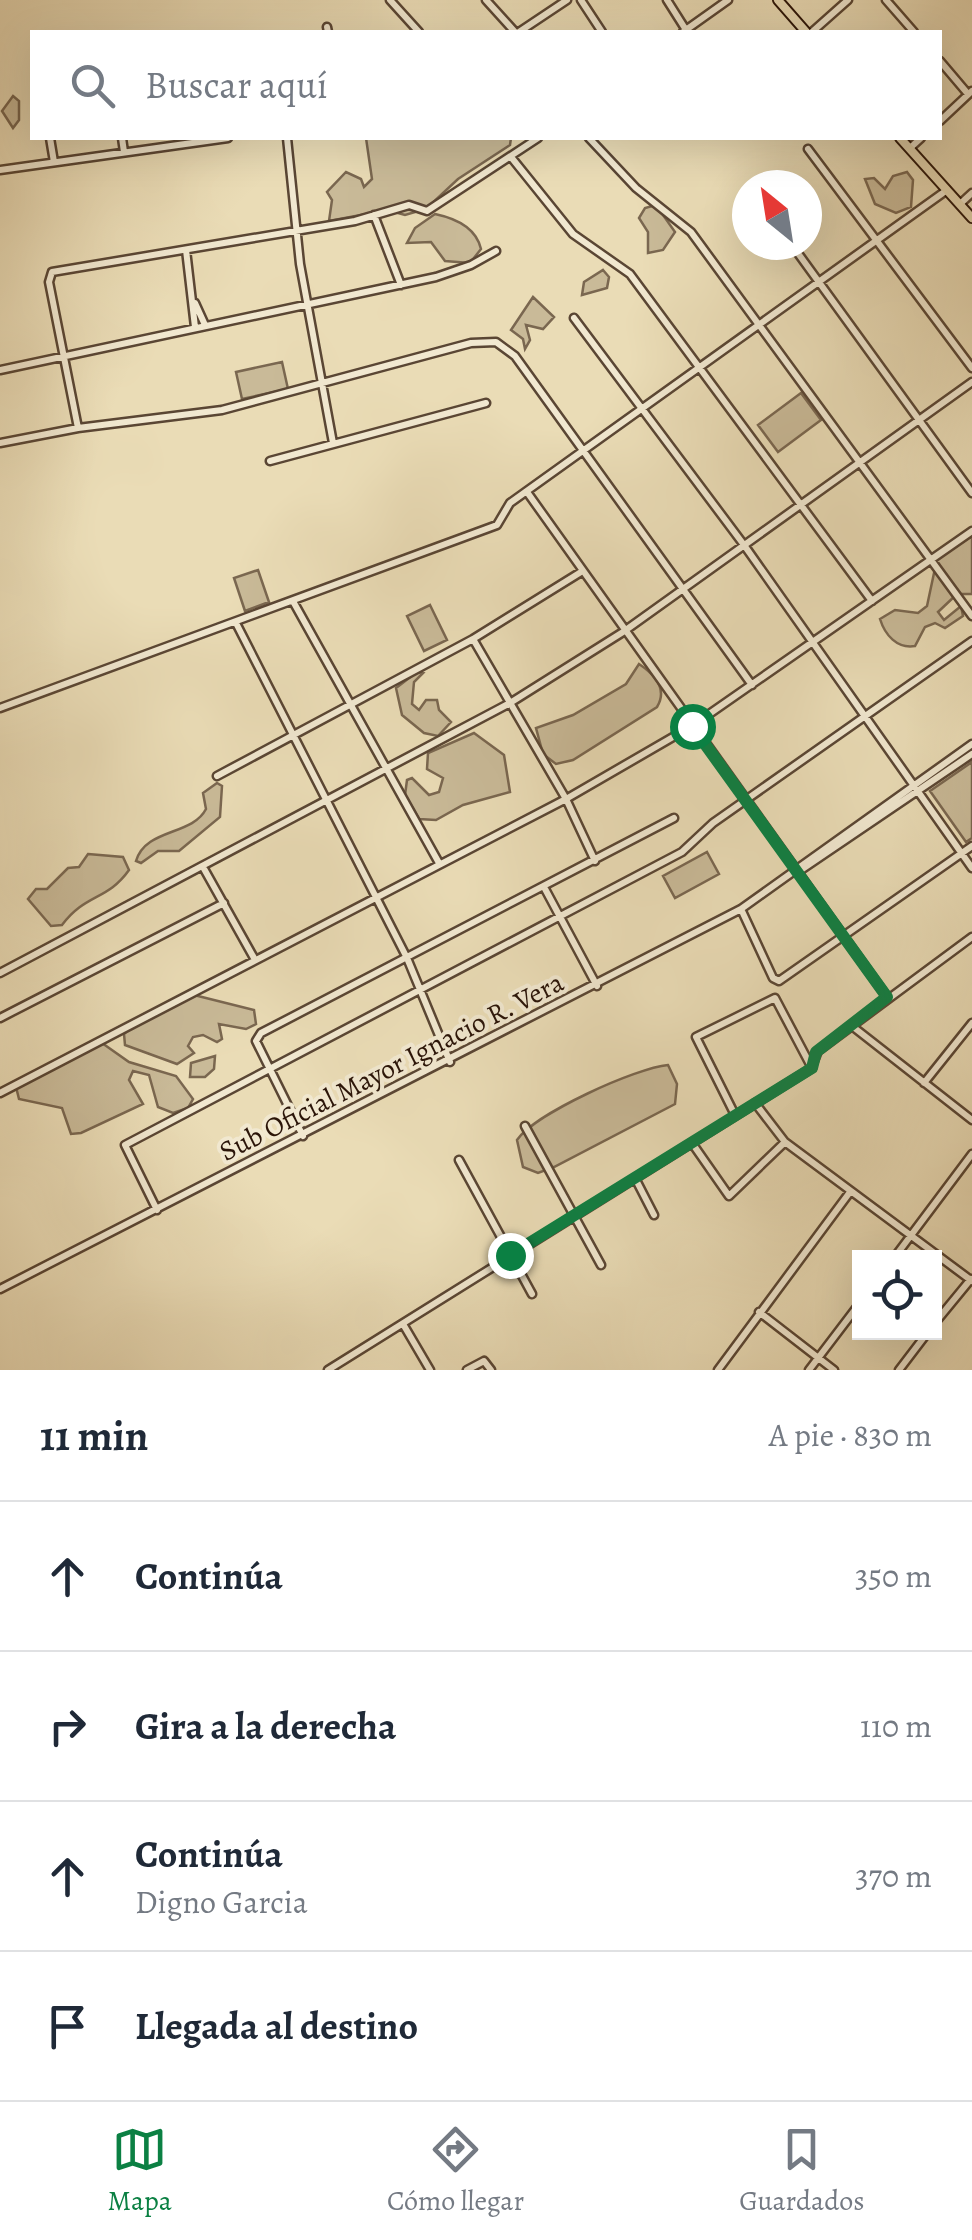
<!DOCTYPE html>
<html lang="es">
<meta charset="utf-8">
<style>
body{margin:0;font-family:Alegreya,serif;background:#f6f6f7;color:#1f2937}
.controls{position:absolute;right:30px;bottom:30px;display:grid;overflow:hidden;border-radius:0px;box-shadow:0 10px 40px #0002}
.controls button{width:90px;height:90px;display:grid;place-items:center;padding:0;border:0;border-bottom:2px solid #e0e1e3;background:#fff;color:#1f2937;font:50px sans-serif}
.compass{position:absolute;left:732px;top:170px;width:90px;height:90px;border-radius:50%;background:#fff;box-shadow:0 10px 40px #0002;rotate:330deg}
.stop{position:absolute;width:30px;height:30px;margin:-22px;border:8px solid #0b8043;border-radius:50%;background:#fff}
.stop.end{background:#0b8043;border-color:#fff;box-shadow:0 2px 10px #0008}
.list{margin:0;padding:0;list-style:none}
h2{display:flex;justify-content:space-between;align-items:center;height:130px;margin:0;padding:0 40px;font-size:42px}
h2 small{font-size:32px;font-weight:400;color:#747a83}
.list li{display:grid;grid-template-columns:65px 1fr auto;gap:30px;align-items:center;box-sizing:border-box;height:150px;padding:0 40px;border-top:2px solid #e0e1e3}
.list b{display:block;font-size:38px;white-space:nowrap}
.list p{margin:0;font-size:32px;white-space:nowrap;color:#747a83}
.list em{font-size:32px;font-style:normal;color:#747a83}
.icon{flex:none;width:55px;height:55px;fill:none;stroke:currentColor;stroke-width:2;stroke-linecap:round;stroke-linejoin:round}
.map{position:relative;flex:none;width:972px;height:1370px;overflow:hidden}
.search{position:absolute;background:#fff;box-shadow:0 10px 40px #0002;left:30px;right:30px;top:30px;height:110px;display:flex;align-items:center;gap:25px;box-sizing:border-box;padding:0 35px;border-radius:0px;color:#747a83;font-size:38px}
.sheet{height:730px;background:#fff}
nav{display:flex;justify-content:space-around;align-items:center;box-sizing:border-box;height:140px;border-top:2px solid #e0e1e3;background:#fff;font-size:28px;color:#747a83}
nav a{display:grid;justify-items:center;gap:5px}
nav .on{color:#0b8043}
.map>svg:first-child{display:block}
.green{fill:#c9ba98;stroke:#7a6750;stroke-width:2.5}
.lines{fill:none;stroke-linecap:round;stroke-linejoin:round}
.minor-casing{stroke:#5a4634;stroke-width:11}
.major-casing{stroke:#2a1408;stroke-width:12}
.minor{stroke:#f1e8d0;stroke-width:6}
.major{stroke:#eadcb6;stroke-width:8}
.route{stroke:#0b8043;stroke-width:12}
.labels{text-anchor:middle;stroke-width:8;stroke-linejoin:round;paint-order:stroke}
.street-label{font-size:28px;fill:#2a1408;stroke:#f1e8d0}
</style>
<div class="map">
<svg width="972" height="1370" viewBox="0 0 972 1370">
<rect width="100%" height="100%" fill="#eadcb6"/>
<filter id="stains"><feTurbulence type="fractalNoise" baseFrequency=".002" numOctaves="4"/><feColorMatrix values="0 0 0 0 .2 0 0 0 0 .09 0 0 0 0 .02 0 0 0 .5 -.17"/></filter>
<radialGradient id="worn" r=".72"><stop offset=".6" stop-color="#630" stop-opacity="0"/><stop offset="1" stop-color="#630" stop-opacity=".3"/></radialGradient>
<path class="green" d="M13,96L19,101V120L13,128L2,111Z
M366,138H511L510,145L458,179L426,209L405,215L387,210L329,221L332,200L327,192L346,172L361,179L364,187L372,179Z
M907,172L913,180L911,207L896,213L875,204L865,179L874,178L885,189L893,176Z
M656,205L675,232L663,250L648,253V232L639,218L645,208Z
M435,214C454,218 476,227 481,249L470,263L445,261L431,242L407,243L415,228Z
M603,270L609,277L607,288L582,295L584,282Z
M533,297L554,317L543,329L526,325L530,340L525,349L523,339L511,330Z
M282,362L288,389L242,399L236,372Z
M801,393L821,420L778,452L758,425Z
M972,536V594H957L938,612L944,620L961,606L963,616L945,628L935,623L925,627L915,646C897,649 885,635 880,619L895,610L918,613L927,606L937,559Z
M258,570L269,602L245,611L234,578Z
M430,605L447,640L424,651L407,616Z
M639,664C654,674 668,689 657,707L573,760L556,764L543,754L536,728L573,715L626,684Z
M417,672L423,673L414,682L412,704L419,710L426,700H437L439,710L451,722L438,736L424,733L402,715L396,688Z
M474,733L504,755L510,792L463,805L436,820L419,819L405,795L407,780L412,778L429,795L439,792L443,778L427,769L428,753Z
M972,762V838L966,842L930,791Z
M217,783L222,786L220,817L179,851H158L141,863L136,861C146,828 192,836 206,809L203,793Z
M707,852L719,874L675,898L663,876Z
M88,854L123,857L129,870C107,901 86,893 62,925L51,926L28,899L36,889H47L68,868L79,867Z
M194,995L254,1010L256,1024L246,1029L219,1024L222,1039L217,1042L203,1035L193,1037L188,1046L194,1053L177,1064L125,1045L124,1034L132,1026Z
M102,1043L129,1062L176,1076L193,1099L188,1108L173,1113L158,1107L149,1075L133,1071L129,1080L143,1104L81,1133L71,1134L62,1108L19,1099L15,1083L19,1079Z
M215,1056L214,1069L205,1077H190L191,1063Z
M668,1065L677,1084L675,1104L554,1167L538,1173L523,1167L517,1140C536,1113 636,1068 668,1065Z"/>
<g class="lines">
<g class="minor-casing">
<path id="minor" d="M390,0L419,32
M486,0L515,32
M581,0L602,32
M667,0L686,30
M886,0L914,32
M327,27L328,32
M519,32L567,0
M683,32L728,0
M812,32L848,0
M940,61L968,94
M940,121L972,91
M50,138L54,162
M122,138L124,152
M287,138L300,264L333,443
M589,138L636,188L691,232L972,616
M910,148L921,138
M808,149L972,368
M511,157L573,234L630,274L872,601
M0,170L228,138
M960,204L972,193
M374,215L401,285
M792,245L972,493
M186,250L195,327
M195,303L205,325
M574,318L744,545L972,868
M0,370L436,277L471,265L496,251
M78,428L49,282L52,272L355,221L409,205L427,211L538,138
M0,443L78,428L222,410L471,343L496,342L515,356L752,685
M270,461L486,403
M527,492L887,997
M294,603L439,863
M236,623L407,958L450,1062
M473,639L566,799L595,861
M0,708L497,525L510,503L947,190
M217,776L473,639L581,572
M203,867L254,958
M798,872L972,754
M544,887L597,986
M741,909L773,978L779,981L972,846
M0,973L510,703L623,632L972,382
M0,1018L224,903
M852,1026L972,1120
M812,1066L818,1051L972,937
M924,1083L972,1023
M0,1093L566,799L692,726L972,531
M755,1103L785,1142L972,1281
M735,1115L696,1037L775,998L812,1068
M525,1126L601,1265
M303,1136L256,1041L261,1033L674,818
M692,1143L729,1196L785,1142
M459,1160L532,1294
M635,1178L654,1215
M157,1210L125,1145L682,852L713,823L972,641
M894,1258L972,1154
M0,1289L741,909L972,744
M759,1312L834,1370
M403,1324L430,1370
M934,1324L971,1279
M328,1370L812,1068
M467,1370L484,1361L491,1370
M718,1370L850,1192
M809,1370L860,1303
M899,1370L928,1332"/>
</g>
<g class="major-casing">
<path id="major" d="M778,0L806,32
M900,138L972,218"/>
</g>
<use href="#minor" class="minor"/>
<use href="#major" class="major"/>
</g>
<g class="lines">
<path class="route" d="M510,1255L812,1068L816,1052L887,997L692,726"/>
</g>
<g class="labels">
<g class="street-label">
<text transform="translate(391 1066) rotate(-27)" y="10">Sub Oficial Mayor Ignacio R. Vera</text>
</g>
</g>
<rect width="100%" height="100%" filter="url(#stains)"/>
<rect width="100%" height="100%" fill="url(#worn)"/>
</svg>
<div class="controls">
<button><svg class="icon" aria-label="locate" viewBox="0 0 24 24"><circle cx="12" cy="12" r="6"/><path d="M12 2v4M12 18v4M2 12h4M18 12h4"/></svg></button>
</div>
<svg class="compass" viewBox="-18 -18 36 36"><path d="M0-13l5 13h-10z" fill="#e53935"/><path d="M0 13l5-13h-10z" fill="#747a83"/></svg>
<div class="stop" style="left:692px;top:726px"></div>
<div class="stop end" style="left:510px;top:1255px"></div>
<div class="search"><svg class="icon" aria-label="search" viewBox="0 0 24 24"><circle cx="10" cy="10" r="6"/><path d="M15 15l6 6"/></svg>Buscar aquí</div>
</div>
<section class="sheet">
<h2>11 min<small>A pie · 830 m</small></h2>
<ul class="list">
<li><svg class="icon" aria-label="ahead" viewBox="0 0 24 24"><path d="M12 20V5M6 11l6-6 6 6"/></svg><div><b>Continúa</b></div><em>350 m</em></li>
<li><svg class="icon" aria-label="right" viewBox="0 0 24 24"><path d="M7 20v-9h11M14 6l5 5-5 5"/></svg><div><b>Gira a la derecha</b></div><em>110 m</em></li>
<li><svg class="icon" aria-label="ahead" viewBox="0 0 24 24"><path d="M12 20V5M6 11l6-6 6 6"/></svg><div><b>Continúa</b><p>Digno Garcia</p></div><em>370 m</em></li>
<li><svg class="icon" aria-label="arrive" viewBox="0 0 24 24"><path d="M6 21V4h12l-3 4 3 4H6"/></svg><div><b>Llegada al destino</b></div></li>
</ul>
</section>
<nav>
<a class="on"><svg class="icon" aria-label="map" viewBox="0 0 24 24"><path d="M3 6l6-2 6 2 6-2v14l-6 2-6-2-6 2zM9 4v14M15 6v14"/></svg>Mapa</a>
<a><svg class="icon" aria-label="directions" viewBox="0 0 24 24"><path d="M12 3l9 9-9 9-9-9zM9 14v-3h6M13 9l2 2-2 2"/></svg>Cómo llegar</a>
<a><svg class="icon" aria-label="saved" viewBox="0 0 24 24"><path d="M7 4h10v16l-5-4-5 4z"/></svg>Guardados</a>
</nav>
